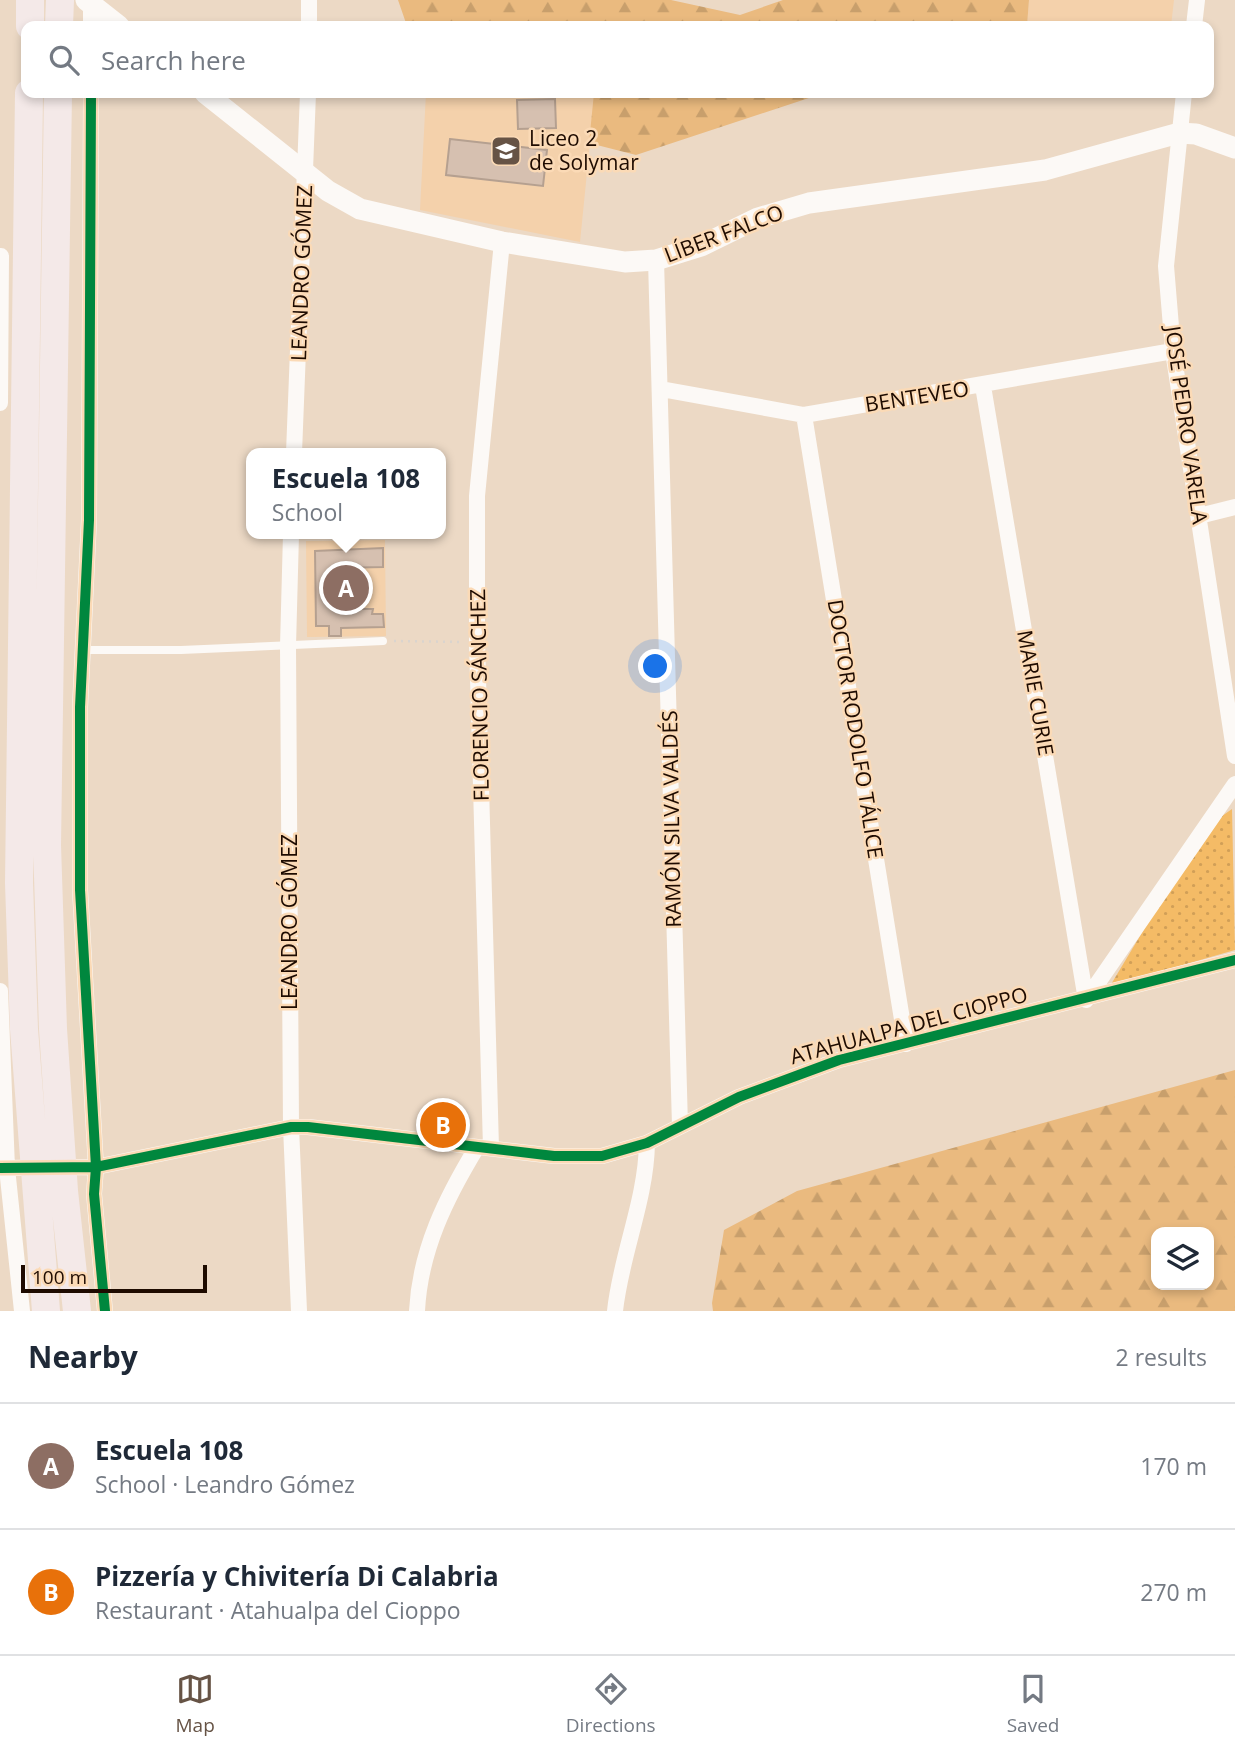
<!DOCTYPE html>
<meta charset="utf-8">
<style>
body{margin:0;font-family:"Open Sans",sans-serif;background:#f6f6f7;color:#1f2937}
.controls{position:absolute;right:21px;bottom:21px;display:grid;overflow:hidden;border-radius:14px;box-shadow:0 4px 10px #0003}
.controls button{width:63px;height:63px;display:grid;place-items:center;padding:0;border:0;border-bottom:2px solid #e0e1e3;background:#fff;color:#1f2937;font:35px sans-serif}
.scale{position:absolute;left:21px;bottom:18px;width:186px;box-sizing:border-box;padding-left:7px;border:4px solid #1e0b00;border-top:0;font-size:19px;line-height:24px;white-space:nowrap;color:#1e0b00;-webkit-text-stroke:5px #fbdab6;paint-order:stroke}
.you{position:absolute;left:656px;top:667px;width:24px;height:24px;margin:-18px;border:5px solid #fff;border-radius:50%;background:#1a73e8;box-shadow:0 0 0 10px #1a73e833}
.badge{display:grid;place-items:center;width:46px;height:46px;border-radius:50%;background:#665345;color:#fff;font-size:23px;font-weight:700}
.pin{position:absolute;translate:-50% -50%;border:4px solid #fff;box-shadow:0 2px 7px #0006}
.popup{position:absolute;left:246px;top:448px;width:200px;height:91px;box-sizing:border-box;display:grid;place-content:center;border-radius:14px;background:#fff;filter:drop-shadow(0 2px 5px #0005);font-size:23px;white-space:nowrap;color:#747a83}
.popup b{font-size:26px;color:#1f2937}
.popup::after{content:'';position:absolute;left:50%;top:100%;margin-left:-14px;border:14px solid transparent;border-top-color:#fff}
.list{margin:0;padding:0;list-style:none}
h2{display:flex;justify-content:space-between;align-items:center;height:91px;margin:0;padding:0 28px;font-size:30px}
h2 small{font-size:23px;font-weight:400;color:#747a83}
.list li{display:grid;grid-template-columns:46px 1fr auto;gap:21px;align-items:center;box-sizing:border-box;height:126px;padding:0 28px;border-top:2px solid #e0e1e3}
.list b{display:block;font-size:26px;white-space:nowrap}
.list p{margin:0;font-size:23px;white-space:nowrap;color:#747a83}
.list em{font-size:23px;font-style:normal;color:#747a83}
.icon{flex:none;width:38px;height:38px;fill:none;stroke:currentColor;stroke-width:2;stroke-linecap:round;stroke-linejoin:round}
.map{position:relative;flex:none;width:1235px;height:1311px;overflow:hidden}
.search{position:absolute;background:#fff;box-shadow:0 4px 10px #0003;left:21px;right:21px;top:21px;height:77px;display:flex;align-items:center;gap:18px;box-sizing:border-box;padding:0 24px;border-radius:14px;color:#747a83;font-size:26px}
.sheet{height:343px;background:#fff}
nav{display:flex;justify-content:space-around;align-items:center;box-sizing:border-box;height:98px;border-top:2px solid #e0e1e3;background:#fff;font-size:19px;color:#747a83}
nav a{display:grid;justify-items:center;gap:4px}
nav .on{color:#665345}
.map>svg:first-child{display:block}
.built{fill:#f4d1ab}
.forest{fill:url(#forest-firs);fill-rule:evenodd}
.park{fill:url(#park-dots)}
.building{fill:#d6c0b0;stroke:#b5a090;stroke-width:2}
.lines{fill:none;stroke-linecap:round;stroke-linejoin:round}
.path{stroke:#dad4ce;stroke-width:2.5;stroke-dasharray:2 5;stroke-linecap:butt}
.lane{stroke:#fcf9f6;stroke-width:8}
.street{stroke:#fcf9f6;stroke-width:16}
.secondary{stroke:#fcf9f6;stroke-width:21}
.highway{stroke:#f4e9e8;stroke-width:28}
.cycleway-casing{stroke:#fbdab6;stroke-width:15}
.cycleway{stroke:#00873e;stroke-width:10}
.labels{text-anchor:middle;stroke-width:5;stroke-linejoin:round;paint-order:stroke}
.poi-label{font-size:21px;fill:#1e0b00;stroke:#fbdab6;text-anchor:start}
.street-label{font-size:21px;fill:#1e0b00;stroke:#fbdab6}
</style>
<div class="map">
<svg width="1235" height="1311" viewBox="0 0 1235 1311">
<defs>
<pattern id="forest-firs" width="22" height="20" patternUnits="userSpaceOnUse" patternTransform="scale(1.75)"><rect width="22" height="20" fill="#eaba7f"/><path d="M5 1l3.5 6h-7zM16 11l3.5 6h-7z" fill="#c89f6c"/></pattern>
<pattern id="park-dots" width="8" height="8" patternUnits="userSpaceOnUse" patternTransform="scale(1.75)"><rect width="8" height="8" fill="#f4bb66"/><path d="M2 2h.1M6 6h.1" fill="none" stroke="#d19f57" stroke-width="1.8" stroke-linecap="round"/></pattern>
</defs>
<rect width="100%" height="100%" fill="#ecd9c5"/>
<path class="built" d="M1029,0H1174L1171,26H1027Z
M426,93H595L580,242L420,210Z
M385,540L386,636L307,637L306,541Z"/>
<path class="forest" d="M398,0H671L740,15L783,0H1029L1027,26H407Z
M594,93H824L636,155L589,143Z
M1235,1070V1311H713L712,1303L724,1230L797,1191ZM1209,1232V1285H1156V1232Z"/>
<path class="park" d="M1232,809L1235,950L1110,986L1149,921L1222,816Z"/>
<path class="building" d="M555,99L556,128L518,129L517,100Z
M450,139L547,150L543,186L446,175Z
M383,548V567L335,568L336,609H373L372,614H383L384,627L341,628V636H329V626H316L315,551Z"/>
<g class="lines">
<path class="path" d="M394,641L464,642"/>
<path class="lane" d="M82,650H181L383,641"/>
<path class="street" d="M91,26V0
M309,26V0
M1194,26L1197,0
M91,93L89,520L80,707V890L96,1167L94,1194L105,1311
M1184,93L1166,266L1173,351L1235,756
M656,260L680,1126
M983,386L1086,1000
M661,389L804,415L1173,351
M0,403L1,256
M804,415L906,1044
M294,453L308,93
M1199,516L1235,507
M291,534L288,646L291,1127L299,1311
M0,991L7,1168L22,1311
M1086,1000L1235,784
M491,1148L477,642V496L502,242
M0,1168L96,1167L291,1127H308L554,1156H602L647,1143L739,1097L839,1060L1235,960
M417,1311C420,1250 446,1198 477,1147
M615,1311C621,1254 646,1201 647,1143"/>
<path class="secondary" d="M86,0L119,26
M205,93L328,191L360,209L502,242L625,262L656,260L701,246L758,218L809,203L1045,170L1179,133L1196,134L1235,148"/>
<path class="highway" d="M30,26V0
M59,26L60,0
M29,93L19,883L24,1029L46,1311
M58,93L47,845L53,1029L64,1191L77,1311"/>
<g class="cycleway-casing">
<path id="cycleway" d="M91,93L89,520L80,707V890L96,1167L94,1194L105,1311
M0,1168L96,1167L291,1127H308L554,1156H602L647,1143L739,1097L839,1060L1235,960"/>
</g>
<use href="#cycleway" class="cycleway"/>
</g>
<defs>
<g id="school-square" transform="scale(1.575)"><rect x="-9" y="-9" width="18" height="18" rx="4" fill="#665345" stroke="#fbdab6"/><path d="M0-5L7-2L0 1L-7-2ZM-4 1L0 2.5L4 1V4Q0 6-4 4Z" fill="#fff"/></g>
</defs>
<g fill-rule="evenodd">
<use href="#school-square" x="506" y="151"/>
</g>
<g class="labels">
<g class="poi-label">
<text x="529" y="146">Liceo 2<tspan x="529" dy="24">de Solymar</tspan></text>
</g>
<g class="street-label">
<text transform="translate(724 234) rotate(-21)" y="7">LÍBER FALCO</text>
<text transform="translate(302 273) rotate(-88)" y="7">LEANDRO GÓMEZ</text>
<text transform="translate(917 397) rotate(-9)" y="7">BENTEVEO</text>
<text transform="translate(1186 425) rotate(82)" y="7">JOSÉ PEDRO VARELA</text>
<text transform="translate(1035 693) rotate(80)" y="7">MARIE CURIE</text>
<text transform="translate(480 695) rotate(-91)" y="7">FLORENCIO SÁNCHEZ</text>
<text transform="translate(855 729) rotate(81)" y="7">DOCTOR RODOLFO TÁLICE</text>
<text transform="translate(672 819) rotate(-91)" y="7">RAMÓN SILVA VALDÉS</text>
<text transform="translate(290 922) rotate(-90)" y="7">LEANDRO GÓMEZ</text>
<text transform="translate(909 1026) rotate(-15)" y="7">ATAHUALPA DEL CIOPPO</text>
</g>
</g>
</svg>
<div class="controls">
<button><svg class="icon" aria-label="layers" viewBox="0 0 24 24"><path d="M12 4l9 5-9 5-9-5zM3 14l9 5 9-5"/></svg></button>
</div>
<div class="scale">100 m</div>
<div class="you"></div>
<div class="pin badge" style="left:346px;top:588px;background:#8d6e63">A</div>
<div class="popup"><b>Escuela 108</b>School</div>
<div class="pin badge" style="left:443px;top:1125px;background:#e8710a">B</div>
<div class="search"><svg class="icon" aria-label="search" viewBox="0 0 24 24"><circle cx="10" cy="10" r="6"/><path d="M15 15l6 6"/></svg>Search here</div>
</div>
<section class="sheet">
<h2>Nearby<small>2 results</small></h2>
<ul class="list">
<li><span class="badge" style="background:#8d6e63">A</span><div><b>Escuela 108</b><p>School · Leandro Gómez</p></div><em>170 m</em></li>
<li><span class="badge" style="background:#e8710a">B</span><div><b>Pizzería y Chivitería Di Calabria</b><p>Restaurant · Atahualpa del Cioppo</p></div><em>270 m</em></li>
</ul>
</section>
<nav>
<a class="on"><svg class="icon" aria-label="map" viewBox="0 0 24 24"><path d="M3 6l6-2 6 2 6-2v14l-6 2-6-2-6 2zM9 4v14M15 6v14"/></svg>Map</a>
<a><svg class="icon" aria-label="directions" viewBox="0 0 24 24"><path d="M12 3l9 9-9 9-9-9zM9 14v-3h6M13 9l2 2-2 2"/></svg>Directions</a>
<a><svg class="icon" aria-label="saved" viewBox="0 0 24 24"><path d="M7 4h10v16l-5-4-5 4z"/></svg>Saved</a>
</nav>
